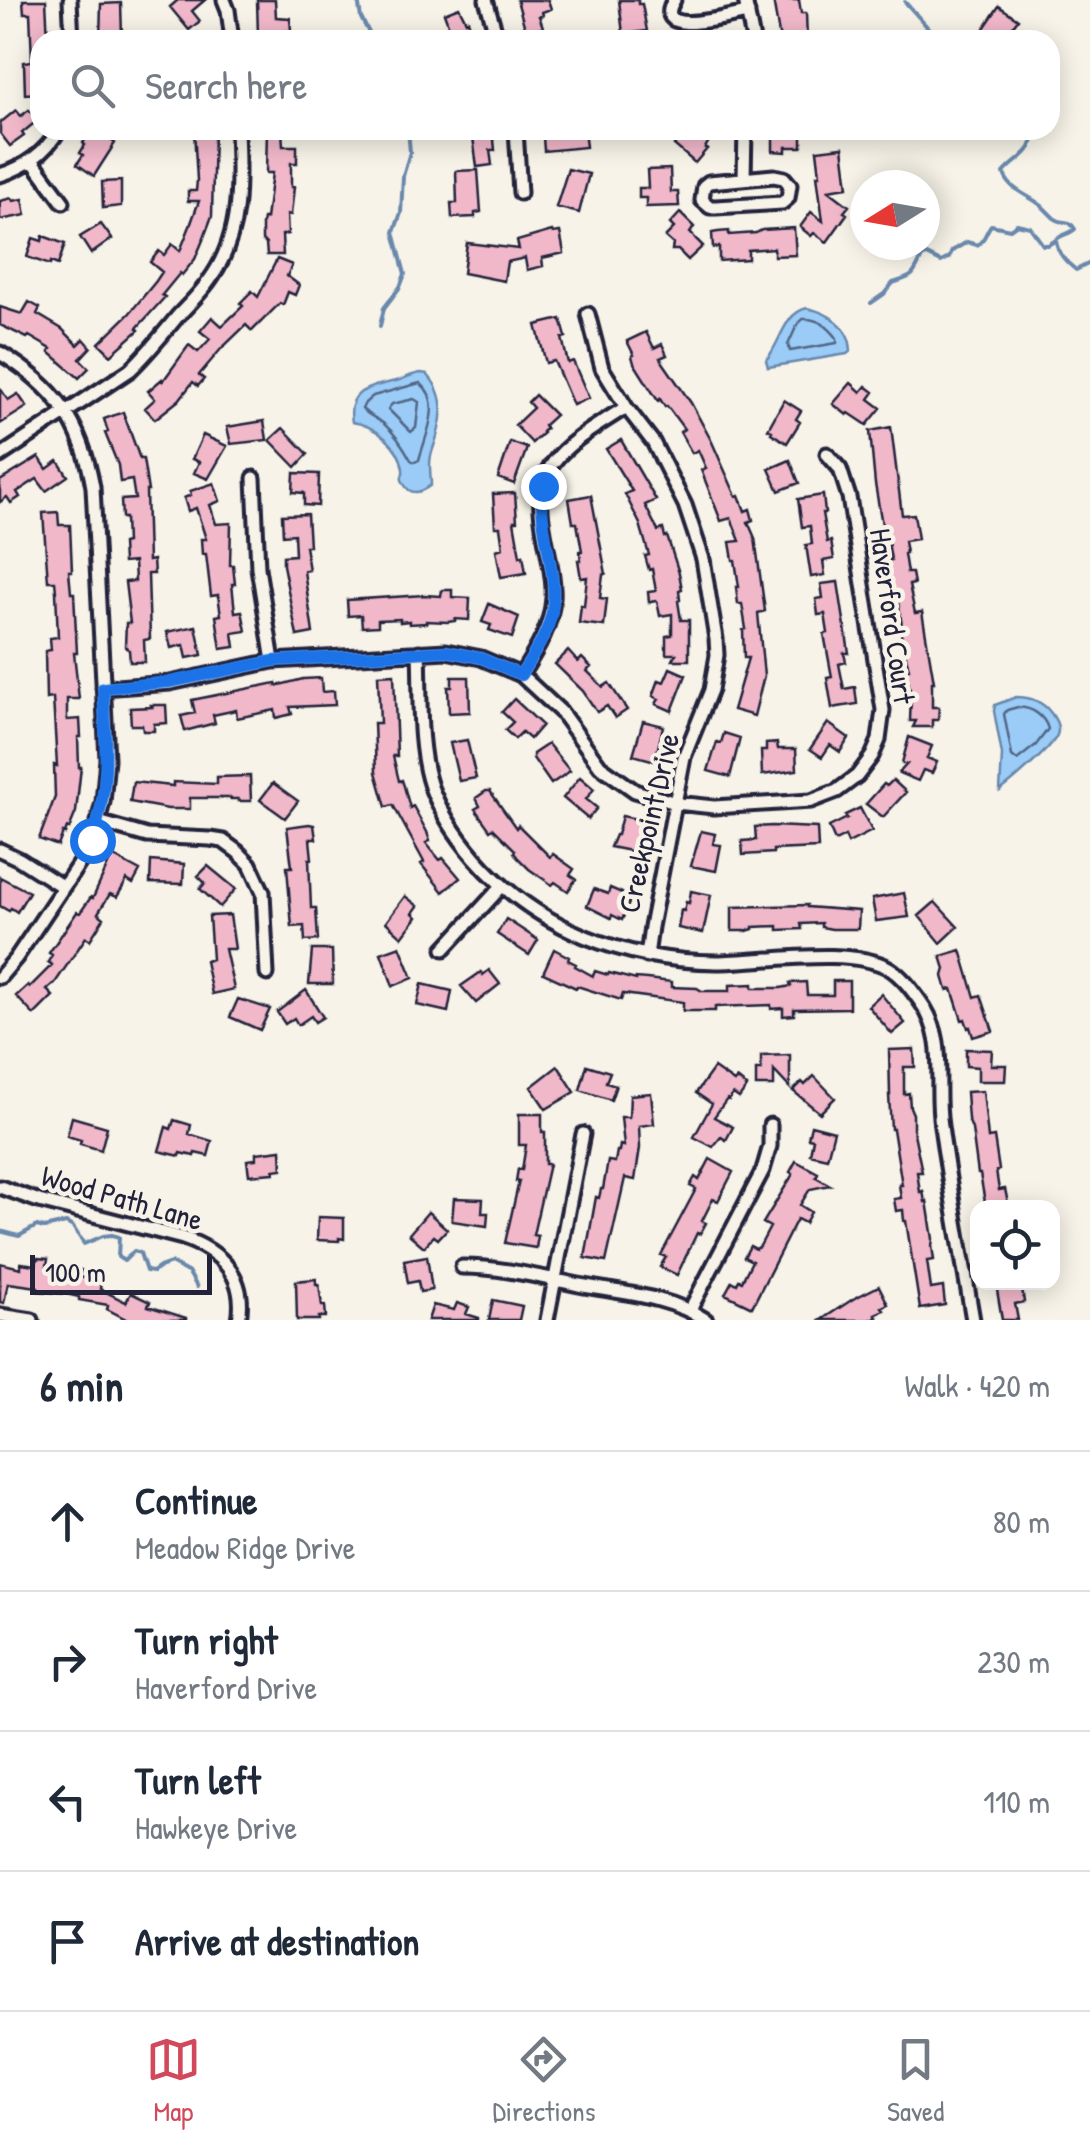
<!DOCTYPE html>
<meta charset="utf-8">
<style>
body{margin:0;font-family:"Patrick Hand",sans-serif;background:#f6f6f7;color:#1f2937}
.controls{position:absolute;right:30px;bottom:30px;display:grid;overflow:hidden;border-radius:20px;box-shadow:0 5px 25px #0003}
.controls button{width:90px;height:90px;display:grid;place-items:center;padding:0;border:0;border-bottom:2px solid #e0e1e3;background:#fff;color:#1f2937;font:50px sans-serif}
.compass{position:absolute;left:850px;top:170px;width:90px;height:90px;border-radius:50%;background:#fff;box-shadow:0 5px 25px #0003;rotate:259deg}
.scale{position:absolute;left:30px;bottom:25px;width:182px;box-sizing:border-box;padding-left:10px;border:5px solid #22223b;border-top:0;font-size:28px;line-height:35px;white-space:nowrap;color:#22223b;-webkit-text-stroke:8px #f7f3e8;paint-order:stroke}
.stop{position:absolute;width:30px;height:30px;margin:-22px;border:8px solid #1a73e8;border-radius:50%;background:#fff}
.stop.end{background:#1a73e8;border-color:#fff;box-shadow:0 2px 10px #0008}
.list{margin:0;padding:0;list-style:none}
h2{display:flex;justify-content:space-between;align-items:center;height:130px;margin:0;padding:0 40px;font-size:42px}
h2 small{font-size:32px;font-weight:400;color:#747a83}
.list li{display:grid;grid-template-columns:65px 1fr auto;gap:30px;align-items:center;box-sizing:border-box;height:140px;padding:0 40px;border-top:2px solid #e0e1e3}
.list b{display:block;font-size:38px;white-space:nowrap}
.list p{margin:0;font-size:32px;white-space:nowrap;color:#747a83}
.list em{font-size:32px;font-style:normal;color:#747a83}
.icon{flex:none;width:55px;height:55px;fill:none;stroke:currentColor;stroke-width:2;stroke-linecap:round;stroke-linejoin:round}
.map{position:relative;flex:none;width:1090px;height:1320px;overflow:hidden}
.search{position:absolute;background:#fff;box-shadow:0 5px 25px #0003;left:30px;right:30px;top:30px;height:110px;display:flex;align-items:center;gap:25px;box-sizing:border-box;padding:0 35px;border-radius:30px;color:#747a83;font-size:38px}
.sheet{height:690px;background:#fff}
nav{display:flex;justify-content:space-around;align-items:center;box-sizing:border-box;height:140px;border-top:2px solid #e0e1e3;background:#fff;font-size:28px;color:#747a83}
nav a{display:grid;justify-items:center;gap:5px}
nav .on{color:#d1495b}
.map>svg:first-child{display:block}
.water{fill:#9accf7;stroke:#6a88ac;stroke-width:2.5}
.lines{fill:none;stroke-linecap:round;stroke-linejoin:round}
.shore{stroke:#526686;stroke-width:2.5}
.stream{stroke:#6a88ac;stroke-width:4}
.building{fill:#f1b8ca;stroke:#22223b;stroke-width:2.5}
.minor-casing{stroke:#22223b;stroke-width:19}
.minor{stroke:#f7f3e8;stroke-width:11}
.route{stroke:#1a73e8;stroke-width:12}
.labels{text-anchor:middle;stroke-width:9;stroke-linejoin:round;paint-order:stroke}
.street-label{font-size:30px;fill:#22223b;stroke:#f7f3e8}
</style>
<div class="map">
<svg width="1090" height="1320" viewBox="0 0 1090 1320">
<rect width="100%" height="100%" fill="#f7f3e8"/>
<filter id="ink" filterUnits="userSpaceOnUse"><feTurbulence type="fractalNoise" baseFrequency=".01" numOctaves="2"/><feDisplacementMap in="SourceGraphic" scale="20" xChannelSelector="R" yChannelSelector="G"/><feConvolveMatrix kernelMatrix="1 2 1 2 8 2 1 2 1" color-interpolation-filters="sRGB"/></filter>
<g filter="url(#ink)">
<path class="water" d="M807,308C830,313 850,326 851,351L847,354L768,367L766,360C781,343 783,314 807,308Z
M421,373L427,374C449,398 442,424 432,452C428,462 431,475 431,485C422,492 411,497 404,484C399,475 404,478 403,469C400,445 374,425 352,422C346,388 372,387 396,381C404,379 412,374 421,373Z
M1016,697C1030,697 1043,702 1051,713C1056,720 1060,727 1057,735C1052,748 1012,782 1000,791L1002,755L994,711L995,705Z"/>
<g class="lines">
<path class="shore" d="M803,319C818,318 828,326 837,338V343L790,351L788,345L797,325Z
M420,383C444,402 425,436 419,460L415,462L411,460C404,447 396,434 384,424C376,418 368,415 362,409L365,403L373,396Z
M414,399L419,402L416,428L411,432L388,409L392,404Z
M1018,707C1032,708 1044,715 1048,729L1036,745L1017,760L1012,756L1004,714L1007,710Z"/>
<path class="stream" d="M358,0L361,18L373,40
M905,2L939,40
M1032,130C1038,152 1016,158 1004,173C1009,191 1028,194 1042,206C1043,207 1053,217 1054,218C1065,226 1067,217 1075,229C1069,235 1061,234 1056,240C1057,253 1066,262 1076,270L1090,263
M871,303L884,294L893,283C914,276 912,278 922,257L927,255L941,262L949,258L952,251L967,242L977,245C985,241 986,231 991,225L1010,229L1017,224L1030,227L1043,245H1048L1056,240
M380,326L384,308L400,287L405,274L394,232L401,213L403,176L410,152L408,130
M0,1231L19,1236L37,1226L44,1228L66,1223L73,1227L84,1244L103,1236L112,1235L119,1237L118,1257L124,1261L134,1251L140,1253L146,1271L153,1272L160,1267L171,1263L189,1273L197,1287"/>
</g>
<path class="building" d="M23,0H46L48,40H40L39,93L25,94L24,62L32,61L30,13H24Z
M178,0H205L192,11L200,21L189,30L170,7Z
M257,0H275L276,17L290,18L291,31H284V40H270L269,35L258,36Z
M517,0H548L551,9L542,12L543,15L539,16L543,27L526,32Z
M619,0H638V4H642L647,31L623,34Z
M773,0H799L801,13H806L807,40H780Z
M121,3L122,37L100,38L101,4Z
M999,6L1018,19L1003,40H976Z
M459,7L466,21L468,20L474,37L454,40L444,13Z
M16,110L21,116L29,110L38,120L22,133L24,136L10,146L0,133V123Z
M91,130H111L109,139L115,143L94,176L77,164L83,155L80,153L85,145L83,143Z
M194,130H214L212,216L203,240L195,259L182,275L180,273L162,295L165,297L137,328L139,330L111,355L99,343L129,314L156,281L162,272L150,262L159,251L164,255L172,244L180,251L190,226L199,201H188V191H196L197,180Z
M267,130H282L283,146H297V163H291V187H294L291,215L287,214L288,234L282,235L283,255H267L266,244L262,240V224L263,219H266L272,173H266Z
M472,130H493L495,150H490L492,165L477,167Z
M548,130H584L586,147L544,151L543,137L549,136Z
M684,130H708L713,134L705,148L707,149L695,163L674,145Z
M778,130H802V147H786V152L773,151V132Z
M843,147L848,187L828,190L849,206L844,212L847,214L827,242L814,233L811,236L800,227L811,212L823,221L817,175H820L817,150Z
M568,169L589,174L579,213L556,207Z
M670,169L671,192H678L679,206L646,207V198H639V188H648L647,170Z
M478,170L481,212L475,213V217L452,218L451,203H457L456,171Z
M121,181V206L103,208L102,182Z
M12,198L13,201L23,199L26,215L0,220V201Z
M680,213L694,227L690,233L703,246L688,260L678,250H672L673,244L665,237L674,228L670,224Z
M101,224L112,239L91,254L80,237Z
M794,228L796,255L774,256V248L748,250V259L719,261V247L713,248L712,233L718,232L729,231V235L756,233L762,230Z
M552,231L553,233L560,232L564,253L542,258L543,266L527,270L525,258L507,262L504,281L463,273L467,243L519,249L517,241Z
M43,236L65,244L58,265L51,262L50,265L27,257L33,238L42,241Z
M277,259L292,265L287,276L299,285L295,295L288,292L283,305L280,303L252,331L246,325L221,349L199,375L204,379L198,386L193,382L179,400L155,419L145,408L155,399L148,391L162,379L163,381L189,345L198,352L210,339L200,331L212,317L222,326L243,306L240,303L252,291L258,297Z
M29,302L40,308L37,314L62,329L78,345L84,339L91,347L80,359L89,368L79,378L49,352L51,349L29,336L27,338L0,325V307L22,314Z
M561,319L566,337L562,338L568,363L573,361L589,398L573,405L554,361L546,363L536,325Z
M646,332L654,348L662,344L667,355L660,358L691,403L712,442L736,496L739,495L745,511L750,509L753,520L748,522L755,538L765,611L758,613L764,676L754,716L733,710L748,658H744L743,630L746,629L742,604H738L736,587H739L735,560H733L730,542L740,541L731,518L721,521L701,470L706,468L698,450L692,453L680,432L684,429L667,406L665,407L660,399L658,401L634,363L632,356L634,355L627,341Z
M851,383L861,392L866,386L874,392L869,399L881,408L867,425L849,413L847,415L833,404Z
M0,388L8,400L18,394L27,407L0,424Z
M535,395L555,415L544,425L546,428L542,432L543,433L532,443L515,425L533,408L528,402Z
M784,400L801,411L796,419L800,422L787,443L771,433L772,431L768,429Z
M123,412L140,459H143L148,491H146L148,561L153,560L154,574H148L150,639L144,640L145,662H130L129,650L125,646L126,623H130L125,582L135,581L134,562L123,563L122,544L126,543L125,518H122L121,500L135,499L132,480L120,482L118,465L105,433L108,432L104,419Z
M264,421L267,440L231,444L227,427Z
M891,427L902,515L914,514L918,539L904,541L906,553L904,554L907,573H912L914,584L909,585L915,613L922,612L934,682H932V707H939L938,720H932V727H913L916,721H910L911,695L906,670L909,669L899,626H902L898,599L894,600L891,588L887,561L891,560L887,535L884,536L875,484L870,431Z
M283,428L308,454L296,467L270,440Z
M203,435L227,446L208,479L194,473L199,462L192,459Z
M621,440L656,500L645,505L658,531L663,529L665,537L667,536L679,573L682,589L679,590L680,600L678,601L681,620H689V660H673L676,654H666V636L672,635V614L660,616L657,601L649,602L648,592L656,591L652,569L649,570L645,556L649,555L640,524L625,494L632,491L606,449Z
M510,442L527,448L514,484L498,478Z
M39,457L47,469L58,461L68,476L46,491L37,479L17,492L20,497L11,503L7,497L0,502V481Z
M790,460L799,483L779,491L769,469Z
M294,473L319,474L318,506L304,505V493L293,492Z
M214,483L220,501L210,505L216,524L231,523L230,565H233L235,584H232L235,612L242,611L246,631L233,633L235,647L221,649L216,616L221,615L218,595L211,596L206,554H202L201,539H206L196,508L188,511L184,498L191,495L190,491Z
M515,493L517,521H514L520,556L523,555L526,573L501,577L496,550L503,548L500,527H495L493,494Z
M591,495L606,574L603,575L600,598L607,599L604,626L579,623L581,605L584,606L587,577L581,578L578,560H581L580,551H582L577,523H573L569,499Z
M823,495L825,513H822L827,542L831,541L834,559L823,561L825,575L811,577L806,545L812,544L810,526L802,527L798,499Z
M58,512L59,525H70L72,571H69L71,593H74L77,653H74L79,699H67V720L80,719L81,737H78L79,767H81L76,812L69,829L67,828L65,834L63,833L58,846L39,839L55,797L54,765L57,766L53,698L46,699L45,651L51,650L50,638L58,637L56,592L55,581H48L43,513Z
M307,514L309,546H305L309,570L304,571L313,633L297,636L283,565V556L295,555L294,534L283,535L282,515Z
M838,582L849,653H844L846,662L839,664L844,689L855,687L857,704L832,708L827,678L832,677L824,634L828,633L825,614L818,615L816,599L823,598L821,584Z
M442,590H452V597L470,598L469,620L455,619V621L448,622L426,621V623L409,624V621L400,622V619L378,620V626L362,627L361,615L348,616L347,600L424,595L441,596Z
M489,604L519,617L512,638L489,630L491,625L482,622Z
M196,626L202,655L187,658L184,645L171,648L167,632Z
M568,651L578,662L582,658L591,667L587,671L603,687L609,683L627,710L615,718L607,706L597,712L583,691L555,664Z
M670,668L686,675L672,711L656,704L659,699L653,696L659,680L664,682Z
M394,674L397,756H393L399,781L402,780L404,786L410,808L413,806L427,832L430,841L426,843L440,860L443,858L460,878L443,892L421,864L424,862L393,805L386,807L376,772L374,723H380L378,675Z
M452,677H469L470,712L449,713L448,687H452Z
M321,678L322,692L334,691L335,705L290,707L292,714L276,718L275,710L237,718L236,710L213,715L215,723L185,731L181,716L195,713L192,700L276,683V686L303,679Z
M514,699L542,725L530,739L522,732L515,739L505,730L513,722L502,712Z
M151,705H166L167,723L154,724V731H143L142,725H131L130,708L152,707Z
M643,721L663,726L655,761L633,755Z
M828,723L849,738L840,752L830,745L822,757L810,749Z
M724,733L740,738L730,777L708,771L717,742L721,743Z
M909,737L932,746L927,758L937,762L932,773L923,770L918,781L899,773L907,764L902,763Z
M467,740L476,778L459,781L450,743Z
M777,743L778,749H796L797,770L762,775L761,751H766V744Z
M548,744L570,771L551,784L533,758V754Z
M250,776L251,801H238V799H231V798H190V809H168L130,802L133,782L173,786V782L217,784V777Z
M580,777L594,789L586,799L597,808L588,819L563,798Z
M893,780L906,792L883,817L866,804L884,784L887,786Z
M273,783L298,801L285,818L260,800Z
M486,791H490L516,828L518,825L550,857L553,854L574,869L570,875L576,879L568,891L555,882L552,885L529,869L517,857L514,852L515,850L493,828L490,830L475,809L480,806L476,798Z
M860,808L872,831L848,843L845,836L835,841L829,827L847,818L845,815Z
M622,816L647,821L644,834L641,833L640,839L638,838L635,852L610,847L615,835H617Z
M309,824L314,825L316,839H310L312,859H309L311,908H316L318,940L305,941L304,926L292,927L287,867H292L287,827Z
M772,826L817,828L818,848L773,850V853L743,855L742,841L756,840L755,827Z
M701,831L715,834L713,844L721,845L716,871L691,866Z
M112,856L140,871L133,884L127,880L117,897L110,894L98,913L104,918L90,940L86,937L55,983L47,990L53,996L34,1015L16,996L28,985L30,987L52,965L48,962L52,955L49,953L77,912L80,913L91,897L93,898Z
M151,861L184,864L183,884L150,883Z
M208,866L236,889L220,907L200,889L205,883L198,876Z
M0,877L29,892L17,912L11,908L9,911L0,906Z
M610,888L622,893L620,900L629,903L622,920L612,915L611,918L587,906L594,889L608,894Z
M691,891L711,895L703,933L678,928L681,910L684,911L686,902L689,903Z
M904,893L909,917L876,921L872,899Z
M405,896L418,906L413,913L417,917L402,937L386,922Z
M935,902L958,927L941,943L919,916Z
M807,905V907L859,911L858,929H832L821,927V923L801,924L802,929L778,930V926L753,927V929L747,931H732V907Z
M230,915L235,949H225L234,989L212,994L205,961L212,959L209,916Z
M506,919L538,940L529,955L497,934Z
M400,946L413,978L393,986L381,953Z
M554,949L569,957L568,960L576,964L575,966L593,976L595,971L608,975L609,973L636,980V978L647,979L672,982V987L697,988L702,991H730V985L753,984V988H781L791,986L790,983L806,982L807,995H833V981H849V1008L794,1009V1015L783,1016V1008L771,1009V1005L715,1007V1011H683V1002L623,994L621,1000L577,986L576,988L543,973Z
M312,950H332L333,984H309Z
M961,950L975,997L981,995L993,1031L973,1037L970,1027L968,1028L965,1019L962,1020L952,989L947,990L943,976L945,969L941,956Z
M489,970L500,984L476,1003L461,986L481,972L483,975Z
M422,984L452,991L448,1012L417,1005Z
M306,990L323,1017L315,1022L311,1016L298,1025L294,1018L285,1024L277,1012Z
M881,994L905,1023L892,1034L868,1006Z
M238,999L270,1009L260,1030L230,1017Z
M914,1049L915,1067H904V1094L909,1093L910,1107L913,1114V1128L922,1172H917L920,1192L923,1191L925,1202L927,1201L933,1239L932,1246L934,1260L927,1261L931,1289L943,1287L945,1305L920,1309L906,1221H904L903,1210L896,1211L894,1199L901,1198L899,1185H902L893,1129H891L889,1095H890L889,1050Z
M966,1049L992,1050L991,1065H1006L1005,1081H978V1067L966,1066Z
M790,1055V1088L774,1071V1086H756V1070H761V1056Z
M587,1065L610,1072L606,1082L616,1085L611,1100L580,1090Z
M558,1066L575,1092L546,1109L531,1087Z
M714,1068L734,1082L737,1079L747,1087L739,1098L733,1094L729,1100L727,1099L714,1117L733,1127L726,1140L721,1137L713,1147L694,1137L712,1104L696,1093Z
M814,1076L835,1098L820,1113L793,1091L802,1082L805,1085Z
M983,1091L988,1138L994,1137L999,1170L996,1171L999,1190L1005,1189L1009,1208H986L980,1174H978L972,1129L968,1119L966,1092Z
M651,1093L654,1124L639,1126L640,1148L635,1180L625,1178L606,1262L585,1258L596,1197L599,1198L601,1189H603L608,1161L615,1162L617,1151H619L620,1145L624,1146L621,1117H629L630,1095Z
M519,1114H542V1132H545V1164H549L533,1235L538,1236L536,1248L505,1243L519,1181H516L518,1169L522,1170L526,1145H519Z
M72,1117L107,1127L101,1150L80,1144L81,1140L67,1136Z
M174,1120L191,1125L189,1134L212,1141L208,1156L195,1153L194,1156L181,1153L180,1156L159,1151L166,1127L171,1129Z
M811,1125L834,1131L827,1158L810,1154L813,1139L808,1138Z
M281,1150L282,1169L274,1170V1173L249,1175L247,1160L256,1159V1153Z
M710,1159L733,1172L718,1201L713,1199L702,1221L706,1223L700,1234L697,1233L677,1275L660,1267L666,1257L661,1255L696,1189L690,1186L695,1177L699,1180Z
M796,1161L818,1173L816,1177L830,1185L810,1189L800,1205L811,1212L805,1223L797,1219L752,1307L725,1294L732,1281L737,1284L739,1280L742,1281L752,1261L744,1257L750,1246L756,1249L760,1246L770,1227L763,1223L793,1174L790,1172Z
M454,1198L483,1199L482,1213H488L487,1226L452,1221Z
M428,1212L447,1229L438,1239L434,1236L424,1247L409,1234Z
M318,1217L344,1218V1239L339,1238V1241L317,1240Z
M427,1256L432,1290L420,1292L418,1281L408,1283L404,1260Z
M37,1258L48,1259L47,1266L81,1270L79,1277L101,1281L100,1289L126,1302L131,1293L150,1302L148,1306L186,1318V1320H128L107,1309L108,1305L79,1300V1297L66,1294L37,1291L38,1287L8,1283L4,1303L0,1302V1263L21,1268V1263L36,1265Z
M316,1279V1284H319L322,1306H325L326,1317H319V1320H297L296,1281Z
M998,1282H1021L1024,1302L1015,1304L1018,1320H1002L997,1290L999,1289Z
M879,1286L888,1304L882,1307L884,1310L875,1314L877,1317L870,1320H821L853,1299Z
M493,1300L522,1306L519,1320H489Z
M457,1303L469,1307L466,1314L479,1318V1320H428L433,1305L454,1310Z"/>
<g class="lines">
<g class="minor-casing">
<path id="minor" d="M70,0L72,40
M224,0L228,10L232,40
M486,0L498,40
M674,0C650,40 732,15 748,13
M745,0L753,40
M516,130L520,193
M32,160L63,202
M0,175C26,167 45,153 59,130
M774,176L784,178L790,185L788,198L782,203L716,207H710L702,200L704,186L709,182Z
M744,178L745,130
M588,314L602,368L626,407L653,442L685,505L703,559L716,639L717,655L711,690L684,757L651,927L647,956
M0,353C55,386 82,423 93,487L107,759L103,802L98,822L84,856L16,958L0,977
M0,456L130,370C147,354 162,335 177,317C189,304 203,291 213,275C242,232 239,179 237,130
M254,478L258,568L273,661
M419,652C421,696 417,745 431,787C441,813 457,837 475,858C537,929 624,961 717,962C763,962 850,946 889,968C902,976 912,990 920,1001C949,1041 934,1081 941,1126C950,1191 962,1255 973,1320
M521,675C536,651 551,628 553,598C556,555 524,502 553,463C570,440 602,423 626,407
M103,688L170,683L273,661L446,651L481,658L521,675L561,712L600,766L635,791L676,803L714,807L811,801L837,791L857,776L872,756L879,740L883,710L849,497L840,469L827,454
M98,822L147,836L210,839L223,841L238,852L250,864L263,892L267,974
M0,850L19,859L63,887
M444,949L502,886
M0,1187L39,1201L183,1238C221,1251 247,1277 239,1320
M462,1267C502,1267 540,1277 579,1285C622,1293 669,1296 706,1320
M690,1310L763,1170L770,1146V1125
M0,1315L32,1320
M547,1320L583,1134"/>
</g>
<use href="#minor" class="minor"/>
</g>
</g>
<g class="lines" filter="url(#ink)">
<path class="route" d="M92,840C110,790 106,740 103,688L170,682L273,661L446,651L481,658L521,675C533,655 547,636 552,612C559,570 537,528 543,486"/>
</g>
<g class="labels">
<g class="street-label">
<text transform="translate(892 616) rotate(82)" y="10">Haverford Court</text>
<text transform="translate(649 823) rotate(-77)" y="10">Creekpoint Drive</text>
<text transform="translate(122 1198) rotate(16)" y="10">Wood Path Lane</text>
</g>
</g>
</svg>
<div class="controls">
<button><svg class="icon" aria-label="locate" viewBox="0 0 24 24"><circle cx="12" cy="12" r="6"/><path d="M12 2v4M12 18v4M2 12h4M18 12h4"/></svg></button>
</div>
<svg class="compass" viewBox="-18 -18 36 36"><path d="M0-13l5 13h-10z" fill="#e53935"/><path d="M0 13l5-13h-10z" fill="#747a83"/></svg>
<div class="scale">100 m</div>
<div class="stop" style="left:92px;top:840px"></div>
<div class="stop end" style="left:543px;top:486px"></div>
<div class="search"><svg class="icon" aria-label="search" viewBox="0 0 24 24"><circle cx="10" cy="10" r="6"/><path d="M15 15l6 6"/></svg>Search here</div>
</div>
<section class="sheet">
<h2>6 min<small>Walk · 420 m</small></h2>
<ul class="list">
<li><svg class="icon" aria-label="ahead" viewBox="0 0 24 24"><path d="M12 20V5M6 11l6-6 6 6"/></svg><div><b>Continue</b><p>Meadow Ridge Drive</p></div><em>80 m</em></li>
<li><svg class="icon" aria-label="right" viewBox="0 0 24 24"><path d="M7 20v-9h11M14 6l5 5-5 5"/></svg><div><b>Turn right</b><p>Haverford Drive</p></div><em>230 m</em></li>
<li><svg class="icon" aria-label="left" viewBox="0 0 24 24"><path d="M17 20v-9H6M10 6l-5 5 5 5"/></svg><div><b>Turn left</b><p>Hawkeye Drive</p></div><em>110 m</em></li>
<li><svg class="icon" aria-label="arrive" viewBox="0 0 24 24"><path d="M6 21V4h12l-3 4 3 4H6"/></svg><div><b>Arrive at destination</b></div></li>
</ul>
</section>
<nav>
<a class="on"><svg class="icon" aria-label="map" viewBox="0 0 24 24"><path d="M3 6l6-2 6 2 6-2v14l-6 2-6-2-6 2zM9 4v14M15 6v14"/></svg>Map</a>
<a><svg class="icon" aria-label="directions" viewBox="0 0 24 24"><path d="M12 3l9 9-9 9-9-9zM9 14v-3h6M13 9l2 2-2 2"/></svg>Directions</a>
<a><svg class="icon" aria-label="saved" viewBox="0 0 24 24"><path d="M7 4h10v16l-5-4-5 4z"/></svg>Saved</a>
</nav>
